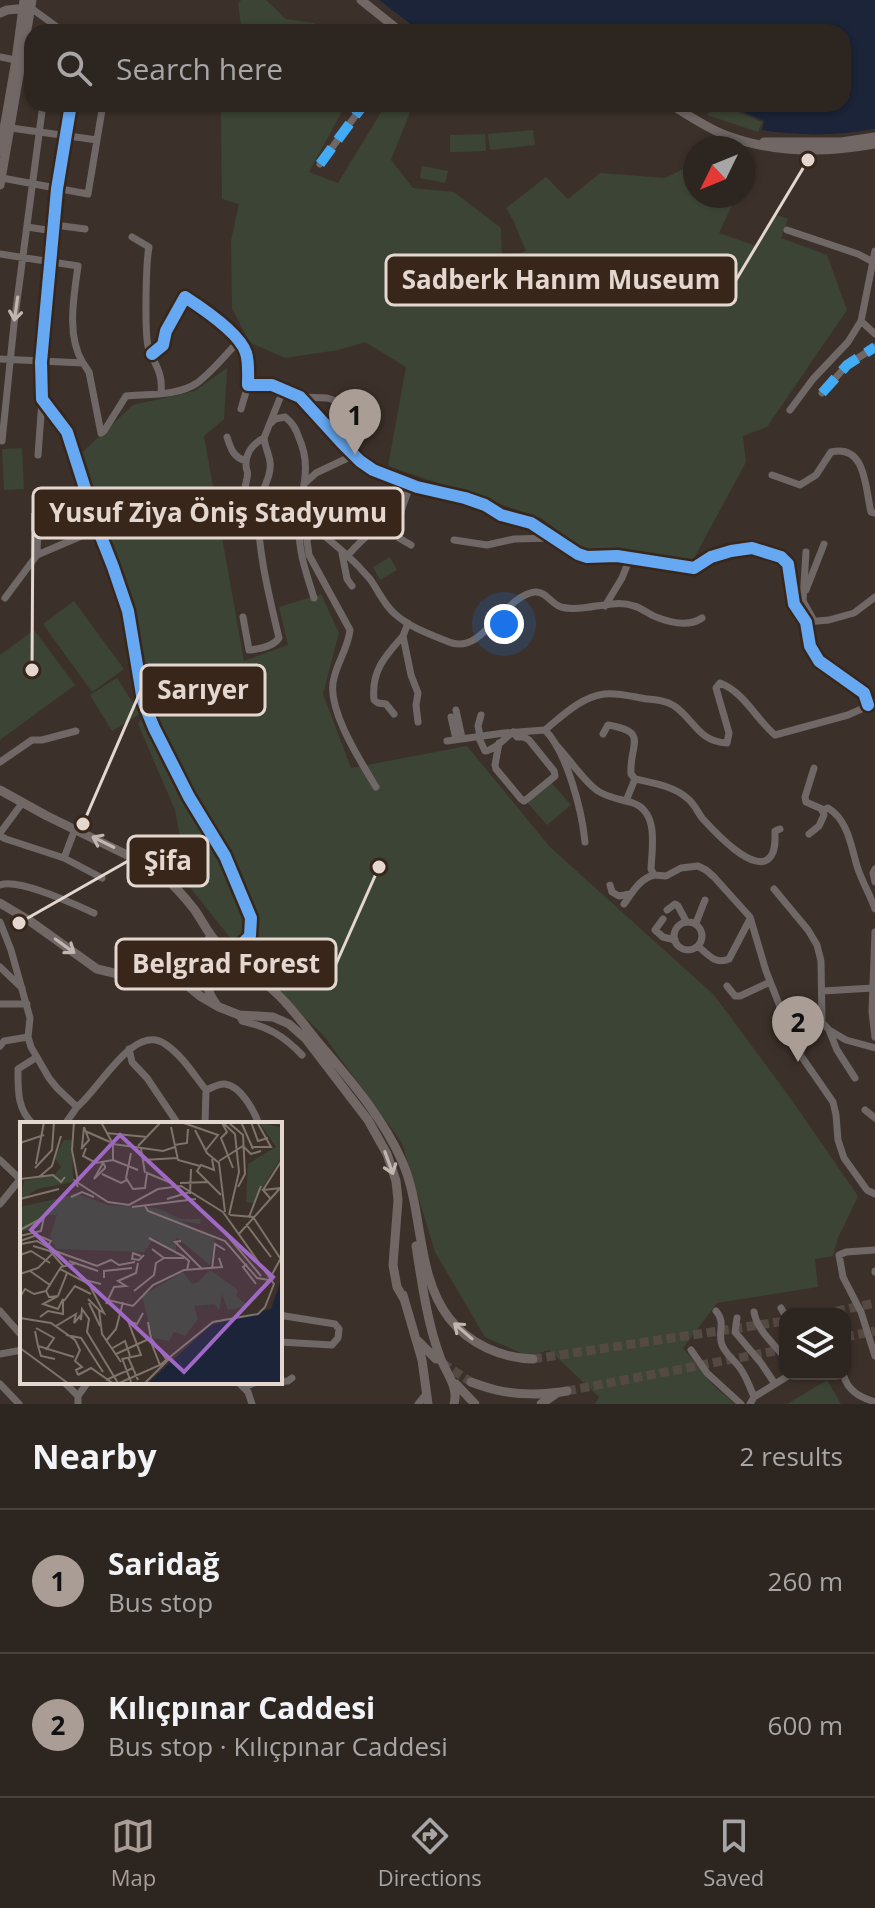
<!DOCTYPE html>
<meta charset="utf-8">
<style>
body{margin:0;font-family:"Open Sans",sans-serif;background:#352d29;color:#f1f3f6}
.controls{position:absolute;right:24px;bottom:24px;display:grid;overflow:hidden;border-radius:16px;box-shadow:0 2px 6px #0004}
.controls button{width:72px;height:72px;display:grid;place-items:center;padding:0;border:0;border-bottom:2px solid #48423e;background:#2d2520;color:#f1f3f6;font:40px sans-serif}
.compass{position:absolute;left:683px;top:136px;width:72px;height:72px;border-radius:50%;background:#2d2520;box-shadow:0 2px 6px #0004;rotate:227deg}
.you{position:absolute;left:504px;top:624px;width:28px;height:28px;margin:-20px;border:6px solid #fff;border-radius:50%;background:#1a73e8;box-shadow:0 0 0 12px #1a73e833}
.badge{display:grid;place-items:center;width:52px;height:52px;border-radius:50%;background:#a99d96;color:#111;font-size:26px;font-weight:700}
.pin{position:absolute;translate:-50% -66px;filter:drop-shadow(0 2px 4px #0008)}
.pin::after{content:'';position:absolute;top:42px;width:28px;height:24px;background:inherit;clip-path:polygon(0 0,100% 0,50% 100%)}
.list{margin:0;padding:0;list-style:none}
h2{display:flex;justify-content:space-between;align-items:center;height:104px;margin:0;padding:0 32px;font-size:34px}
h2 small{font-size:26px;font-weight:400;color:#a7a5a5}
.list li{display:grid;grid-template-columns:52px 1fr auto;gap:24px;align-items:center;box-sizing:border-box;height:144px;padding:0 32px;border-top:2px solid #48423e}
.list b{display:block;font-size:30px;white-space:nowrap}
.list p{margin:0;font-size:26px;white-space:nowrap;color:#a7a5a5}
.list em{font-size:26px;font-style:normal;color:#a7a5a5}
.icon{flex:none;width:44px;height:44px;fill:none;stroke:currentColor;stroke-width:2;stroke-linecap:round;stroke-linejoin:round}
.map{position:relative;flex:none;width:875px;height:1404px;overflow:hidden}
.search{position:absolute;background:#2d2520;box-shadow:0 2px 6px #0004;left:24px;right:24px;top:24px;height:88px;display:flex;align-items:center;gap:20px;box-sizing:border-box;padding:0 28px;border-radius:24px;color:#a7a5a5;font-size:30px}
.sheet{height:392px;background:#2d2520}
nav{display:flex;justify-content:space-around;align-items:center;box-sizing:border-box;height:112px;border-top:2px solid #48423e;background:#2d2520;font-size:22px;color:#a7a5a5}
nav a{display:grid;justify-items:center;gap:4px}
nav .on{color:#a99d96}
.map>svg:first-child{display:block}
.green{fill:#3c4435}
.water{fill:#1b2438}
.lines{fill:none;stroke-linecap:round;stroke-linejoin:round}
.major-tunnel{stroke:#554a43;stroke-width:9;stroke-dasharray:9 4.5;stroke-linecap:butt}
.minor{stroke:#6f6867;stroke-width:7}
.major{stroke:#716866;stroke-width:9}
.quiet{stroke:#42abf6;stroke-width:10;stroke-dasharray:20 10;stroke-linecap:butt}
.cycleway-casing{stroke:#38261a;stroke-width:17}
.cycleway{stroke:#66a8f1;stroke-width:12}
.oneway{stroke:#c1b6b0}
.oneway2{stroke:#c2b6b0}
.inset-road{fill:none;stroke:#7f736c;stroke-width:2}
.view{fill:#a068c5;fill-opacity:0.15;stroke:#a068c5;stroke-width:4}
.inset-edge{fill:none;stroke:#e4d7d0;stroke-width:4}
.leader{fill:none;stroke:#e4d7d0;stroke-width:3}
.callout-dot{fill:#e4d7d0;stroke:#38261a;stroke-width:3}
.callout{fill:#38261a;stroke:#e4d7d0;stroke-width:3}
.callout-label{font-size:26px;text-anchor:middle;font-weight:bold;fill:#e4d7d0}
</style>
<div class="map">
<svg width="875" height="1404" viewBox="0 0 875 1404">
<rect width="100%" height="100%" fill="#3c312a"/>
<path class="green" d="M241,0H266L286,19L314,23L327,32H242L238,4Z
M242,104H346L309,172L338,183L386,104H395L411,110L391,160L413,188L454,192L501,228L502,259L526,251L513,220L506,208L546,177L568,199L600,173L665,178L694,164L695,196H728L734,201L719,233L756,246L776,215L788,219L781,238L827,255L847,310L767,427L743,436L746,462L693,560L583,549L541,518L388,466L406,367L365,342L338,350L285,358L249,342L232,308L231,240L239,204L222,199L221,110Z
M712,107L721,112L736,111L762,122L758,132L707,115Z
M533,130L535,145L490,150L488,134Z
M485,134L486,151L450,152V135Z
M422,166L448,171L445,183L420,178Z
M227,368L224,419L204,436L244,661L288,645L279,607L321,594L339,633L323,694L351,768L467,746L550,847L714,995L791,1099L858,1196L838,1238L833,1256L815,1259L818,1287L717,1303L683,1348L713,1385L735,1404H595L599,1397L549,1350L528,1356L485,1337L435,1252L402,1143L324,1036L251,964L189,886L175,810L138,724L154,698L137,636L75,459L133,405L195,391Z
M22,448L24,489L4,490L2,449Z
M390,557L397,570L380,580L373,567Z
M74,601L124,669L92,692L43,624Z
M34,630L75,685L0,740V655Z
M117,678L140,714L112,731L90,695Z
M550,781L571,805L547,825L526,801Z
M827,1380L841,1404H787Z"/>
<path class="water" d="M379,0H875V129C837,136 800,136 762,130L764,121L737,109L722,111L714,107L715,104H843V32H421Z"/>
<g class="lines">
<path class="major-tunnel" d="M823,1314L875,1303
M845,1337L875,1331
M533,1359L785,1321
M442,1363L471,1382
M567,1391L785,1349"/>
<path class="minor" d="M31,8L64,32
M0,57L16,60
M23,62L32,64
M71,104L57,189L41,362L42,399L67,432L98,529L113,567L128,611L143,701L154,728L189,797L225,856L251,918L250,936L231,955
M11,128L97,140
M320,164L364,104
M2,178L88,194L103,104
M55,225L85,229
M27,227L54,231
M787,230L858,254L873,262
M132,237L149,247C146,262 144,338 149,350C156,366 163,374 161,393
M0,254L78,266C74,296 66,336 83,363L0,359
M861,321L875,334
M152,354L163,345L166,331L185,297C202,308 240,333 246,353C249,362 248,375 248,385H272L300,397L342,443L360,461L373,470L417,487L465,498L485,505L501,515L531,523L578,554L587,557L617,556L694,568L711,557L731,551L752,548L781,557L788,564L794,604L806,622L810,646L819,661L864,693L868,705
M83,363L89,372L101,433L104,431L126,396C148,394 178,396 197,383C212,372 226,354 239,341
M822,393L847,365L875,347
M300,397L327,398L362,409
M241,409L248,385
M790,410L813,379L848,342L861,321L875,251
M271,423L275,419L285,417C293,423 296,429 299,438C314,471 298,497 299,530C299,554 307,575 314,598
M227,437C231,449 233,457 246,461
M264,438C254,443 246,452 246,464C246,475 249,467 247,478C244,492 241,503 243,518L249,522L299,521
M2,441L14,324L43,104
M38,455L42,401
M772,475L800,485L816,475L831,452C866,444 865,487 871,512L875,513
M304,484L316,473L354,455
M411,484C404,502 396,520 399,538L411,545
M305,501L311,526
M311,526C332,541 353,559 370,579C378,590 384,605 395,614C409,627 432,635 449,642C483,656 504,595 535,592C546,591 551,604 561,607C584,613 612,598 634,606C642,608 648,614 656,617C671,623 689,627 702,618
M311,526L307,541L309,555L350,630C348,648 338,661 334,678C325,707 361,762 376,787
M454,540L487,545L514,539L553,538
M806,552L803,601L814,621
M342,553L347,579L352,586
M37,555L38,524
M347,556C360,542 376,523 396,523L397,528
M806,590L824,544
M5,598L37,555L98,529
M605,606L622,578L630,558
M243,617L249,650C260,649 273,647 279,638C270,600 255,541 259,503C261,490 272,477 270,462C269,454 265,447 264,438L284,388
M806,622L829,620L854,613L875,597
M408,623L403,636L411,675L418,693L416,705L418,722
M456,710L462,738
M394,714L386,704L378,703L374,700C371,671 385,656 403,636
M451,717L456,739
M545,730C562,716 581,697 604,694C617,692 634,697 647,699C657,700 669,701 677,708C695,722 700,742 727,743L729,733L716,688L720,683C744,692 756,719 775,735L848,715L875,703
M603,734L608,725C650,732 629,744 631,774L635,779C653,783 673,786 687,798C694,803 697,811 702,818C712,829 756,878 771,856C776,849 775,839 775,831L780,829
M478,736L485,751C495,750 505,738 513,732L517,737H524L529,740L554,771L555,776L527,799L524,801L521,799L496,769L495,765L499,743
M480,736L478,726L481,715
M447,741L504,733L545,730C567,752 582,811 585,842
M556,745C568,757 584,782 598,791C608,798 621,799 633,803C659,812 652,848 651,869L654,875L666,876L681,868L698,866L706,870L714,877L750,917L766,971L797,1050L833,1102L836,1115L838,1140L844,1158L867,1190L875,1194
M0,762L32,740H42L76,731
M626,801L635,779
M822,811L828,808C848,820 851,846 857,866C861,880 870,894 875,909
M0,833L23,802
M809,834L819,826L824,815L822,809L806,802L805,797L814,768
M0,836L6,839L64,858L102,878
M64,858L75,829
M875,869L873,873L875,882
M0,885C19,878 74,904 94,913
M610,885L612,892L619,896L630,894
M774,889L808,930L817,945L821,961L822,1022L829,1030L837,1050L855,1078
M624,904C632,893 639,879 654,875
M667,910L675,904L678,906L686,921
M663,919L655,930L663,937L675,940
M674 936a14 14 0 1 1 28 0a14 14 0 1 1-28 0Z
M0,922L11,950L30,1018L28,1037L31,1047L49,1078L57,1088L77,1107C99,1090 134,1022 165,1044C182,1055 194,1075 206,1090L205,1124
M696,923L705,900
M875,932L872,1012L875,1037
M698,946C708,955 716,965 729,959L750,919
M0,967L22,988
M727,986L735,996H740L770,982
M823,991L873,988
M0,1004H27
M239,1015L242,1021C268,1027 283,1035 302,1055
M788,1028L807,1021L822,1022
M829,1030L846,1040L875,1048
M0,1046L4,1041L28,1037
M129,1049L132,1062L147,1078L178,1124
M206,1090C212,1088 219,1083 225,1084C241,1086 254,1111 259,1124
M865,1110L875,1118
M33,1124C17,1109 18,1090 18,1069L37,1057
M65,1124L77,1107
M0,1160L20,1179
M0,1204L22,1177
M875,1250L846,1252L839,1255L843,1277L861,1312L875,1356
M875,1271V1272
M781,1308L785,1315
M0,1311L22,1336
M716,1311C727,1323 716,1335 723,1347C727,1355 735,1361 740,1368C746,1376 750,1387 754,1397
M754,1312C757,1331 774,1343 785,1358
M280,1314L285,1316L335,1324L339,1329L338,1338L332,1345L280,1342
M737,1318L735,1332L761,1363L775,1384
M691,1350L707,1373L741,1404
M0,1354L22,1350
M843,1374C848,1391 859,1397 875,1402
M64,1382L78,1396
M238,1382L248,1392L252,1404
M277,1382L288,1381L292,1378
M0,1384L19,1404
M245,1387L256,1382
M78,1404V1396L88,1382
M418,1404L427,1393
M750,1404L754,1397L791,1374"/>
<path class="major" d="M361,0L401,32
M0,13L7,10L28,8
M670,104C688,115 705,127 725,135C772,153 826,153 875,144
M764,142H841L875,137
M0,152L16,60L24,0
M0,185L32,0
M0,790L47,816L156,869C170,881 183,895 194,909C202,920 208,934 218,944C236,961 257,974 274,991C291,1006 304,1025 318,1042C349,1079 382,1116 402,1161C424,1211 415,1273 449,1318C469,1344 501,1358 533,1359
M0,903L30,921L97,969L118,974H131L165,969L171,972L200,996L219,1007L239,1015L273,1017L289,1024L306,1039L368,1120L387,1154L396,1181L398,1200L393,1265L397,1287L404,1299
M171,972C177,972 185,974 191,973C200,971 215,961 215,951C215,946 212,943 209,939
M216,1004C192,970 220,959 250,974
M416,1246C422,1283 427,1322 440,1357C446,1373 459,1387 454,1404
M403,1295L422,1360L428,1404
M418,1341L436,1359
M471,1382C479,1385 488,1388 496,1390C517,1395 545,1395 567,1391
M456,1384L475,1404
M541,1404L557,1393"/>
<path class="quiet" d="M320,164L364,104
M822,393L847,365L875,347"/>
<g class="cycleway-casing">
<path id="cycleway" d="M71,104L57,189L41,362L42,399L67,432L98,529L113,567L128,611L143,701L154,728L189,797L225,856L251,918L250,936L231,955
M152,354L163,345L166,331L185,297C202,308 240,333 246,353C249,362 248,375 248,385H272L300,397L342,443L360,461L373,470L417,487L465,498L485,505L501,515L531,523L578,554L587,557L617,556L694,568L711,557L731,551L752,548L781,557L788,564L794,604L806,622L810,646L819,661L864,693L868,705"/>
</g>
<use href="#cycleway" class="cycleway"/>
</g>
<defs><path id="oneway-shaft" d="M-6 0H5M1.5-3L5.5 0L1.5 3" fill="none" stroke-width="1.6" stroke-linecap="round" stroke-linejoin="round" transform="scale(2)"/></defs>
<use class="oneway" href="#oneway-shaft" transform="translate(16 309) rotate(98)"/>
<g class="oneway2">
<use href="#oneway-shaft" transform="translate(103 842) rotate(-154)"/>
<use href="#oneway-shaft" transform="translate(65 946) rotate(36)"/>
<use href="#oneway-shaft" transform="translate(389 1163) rotate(70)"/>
<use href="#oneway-shaft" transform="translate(463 1331) rotate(-139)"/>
</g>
<g transform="translate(20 1122)">
<rect width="262" height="262" fill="#3c312a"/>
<path d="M239,0L262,6V34L233,81L226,80L228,42L256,25ZM44,18H52L53,60L17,67L0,79L4,59L35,52L41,45L34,35ZM58,72L88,83L137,86L161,97H181L180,102L161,99L195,117L190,143L156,115V130L134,116L124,130L36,127L30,114L37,93H22L19,105L0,110V85ZM190,148L218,168L216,174L229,184L208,188L202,172L199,189L195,182L174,184L178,197L165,214L154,210L149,219L133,216L122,174L163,150L172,162L178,160Z" fill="#3c4435"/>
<path d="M262,155V262H127L191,203L251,187Z" fill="#1b2438"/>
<path class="inset-road" d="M54,0L52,28L58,59M81,0L93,22V38L118,48M161,0L198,13L186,28M202,0L215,12L219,50L209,93M208,0L223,13L225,52L218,65M221,0L233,27M231,0L238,19L248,16M202,1L207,10L201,16L213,46M151,5L158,38L180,44M175,8L187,31L199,41L205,90M65,9L90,20M86,11L127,15M0,21L24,13M93,22L143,29L155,25M154,23L167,21L168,7M118,24L140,1M233,25H251L237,0M66,26L63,34L76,41L93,38M61,27L69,18L64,5L62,25M121,27L125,51M111,31L106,56L113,67L125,66L127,51L156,63M192,37L194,48L181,43L177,49L201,73M123,38L157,36M199,39L223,24L231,32L241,29M82,40L83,41L85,44V46L74,57L83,41M16,42L24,0M15,46L32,28L34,0M82,52L101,61L107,58M19,55L32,44L41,14M0,57L33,53L41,60L45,55M160,61L189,60M58,65L55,59L88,80L109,83L138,67L161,64L203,90M243,68L262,38M170,72L171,47M51,75L62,70L74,75M250,76L243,68L261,66M0,77L39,67M147,77L170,70M125,84L128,89L205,119L237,156L249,158M112,85L176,77M210,93L233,95L262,139M229,95L241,64M226,102L251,135M0,108L24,95L21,109L0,114M205,111L241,154M218,113L262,64M129,116L163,134L169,139L167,148M0,119L17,113L31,119L27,125M161,119L155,120L182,147M1,122L17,119L27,125M13,124L30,129L44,145M132,127L144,136H164M0,133L11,129L30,141M121,134L113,131L112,137L119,138L124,133M49,139L78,149M227,142L223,145L236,162M50,145L65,158L81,162M40,147L69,162L84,191L79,188M192,147L195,122L205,128M10,149L30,163M0,152L18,146L35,129L77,144L91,138L99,143L115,140M84,156V149L112,146M249,158L262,134M114,169L134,153L136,141L144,136M38,174L47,151M0,175L5,167L14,172L26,169M68,177L79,188L82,212L101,240M88,178L113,184L133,163L164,148L202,145L199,136M44,179L55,164L71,172M69,181L80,204M86,182L94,165L106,164L98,159L116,151L118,141M20,195L28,189L43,192V177L38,187L23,182L38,174L29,175L26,169L41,145L57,141M0,196L31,201L55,218L60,228L55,239L62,245L56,248L58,253M128,200L131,216L146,237M36,204L56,192L54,201L60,194L61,198L62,187L69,197L67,210L98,261M16,206L34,216L26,228M15,209L18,224L54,235M46,213L61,216L83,250M86,219L96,207L103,180M131,220L140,243M18,224L21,234L35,237M0,226L49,262M91,227L105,219L110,234M96,232L131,216M108,235L118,258M102,236L111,260M102,237L121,233L108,199L117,202L123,191M58,253L71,246L94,262M86,258L113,246M97,262L140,243L193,200L238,192L245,185L254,162L203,90M124,262L149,237"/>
<path class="view" d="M100,13L253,155L164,250L11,108Z"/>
<rect width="262" height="262" class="inset-edge"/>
</g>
<path class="leader" d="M808 160L736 280M32 670L33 513M83 824L141 690M19 923L128 861M379 867L336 964"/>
<g class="callout-dot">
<circle cx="808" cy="160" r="8"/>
<circle cx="32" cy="670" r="8"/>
<circle cx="83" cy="824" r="8"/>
<circle cx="19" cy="923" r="8"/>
<circle cx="379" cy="867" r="8"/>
</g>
<g class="callout">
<rect x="386" y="255" width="350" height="50" rx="8"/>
<rect x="33" y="488" width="370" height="50" rx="8"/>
<rect x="141" y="665" width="124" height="50" rx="8"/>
<rect x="128" y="836" width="80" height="50" rx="8"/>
<rect x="116" y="939" width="220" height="50" rx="8"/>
</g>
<g class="callout-label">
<text x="561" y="289">Sadberk Hanım Museum</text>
<text x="218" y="522">Yusuf Ziya Öniş Stadyumu</text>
<text x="203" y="699">Sarıyer</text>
<text x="168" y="870">Şifa</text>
<text x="226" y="973">Belgrad Forest</text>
</g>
</svg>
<div class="controls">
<button><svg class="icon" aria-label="layers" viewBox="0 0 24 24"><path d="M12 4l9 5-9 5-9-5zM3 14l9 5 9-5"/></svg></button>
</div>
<svg class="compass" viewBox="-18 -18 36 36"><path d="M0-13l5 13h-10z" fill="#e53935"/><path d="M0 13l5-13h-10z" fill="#a7a5a5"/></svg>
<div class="you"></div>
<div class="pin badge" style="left:355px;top:455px">1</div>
<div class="pin badge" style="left:798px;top:1062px">2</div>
<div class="search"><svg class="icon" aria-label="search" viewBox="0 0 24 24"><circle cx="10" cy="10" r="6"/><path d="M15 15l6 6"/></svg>Search here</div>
</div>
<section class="sheet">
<h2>Nearby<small>2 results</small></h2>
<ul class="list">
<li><span class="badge">1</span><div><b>Saridağ</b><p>Bus stop</p></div><em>260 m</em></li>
<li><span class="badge">2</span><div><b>Kılıçpınar Caddesi</b><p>Bus stop · Kılıçpınar Caddesi</p></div><em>600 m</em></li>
</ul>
</section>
<nav>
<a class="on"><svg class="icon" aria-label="map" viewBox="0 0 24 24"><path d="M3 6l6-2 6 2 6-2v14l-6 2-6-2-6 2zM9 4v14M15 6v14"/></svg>Map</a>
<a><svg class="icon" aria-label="directions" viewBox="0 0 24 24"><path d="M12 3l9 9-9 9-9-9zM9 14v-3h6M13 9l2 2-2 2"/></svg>Directions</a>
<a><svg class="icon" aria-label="saved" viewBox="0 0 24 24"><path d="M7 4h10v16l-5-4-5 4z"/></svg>Saved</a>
</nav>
